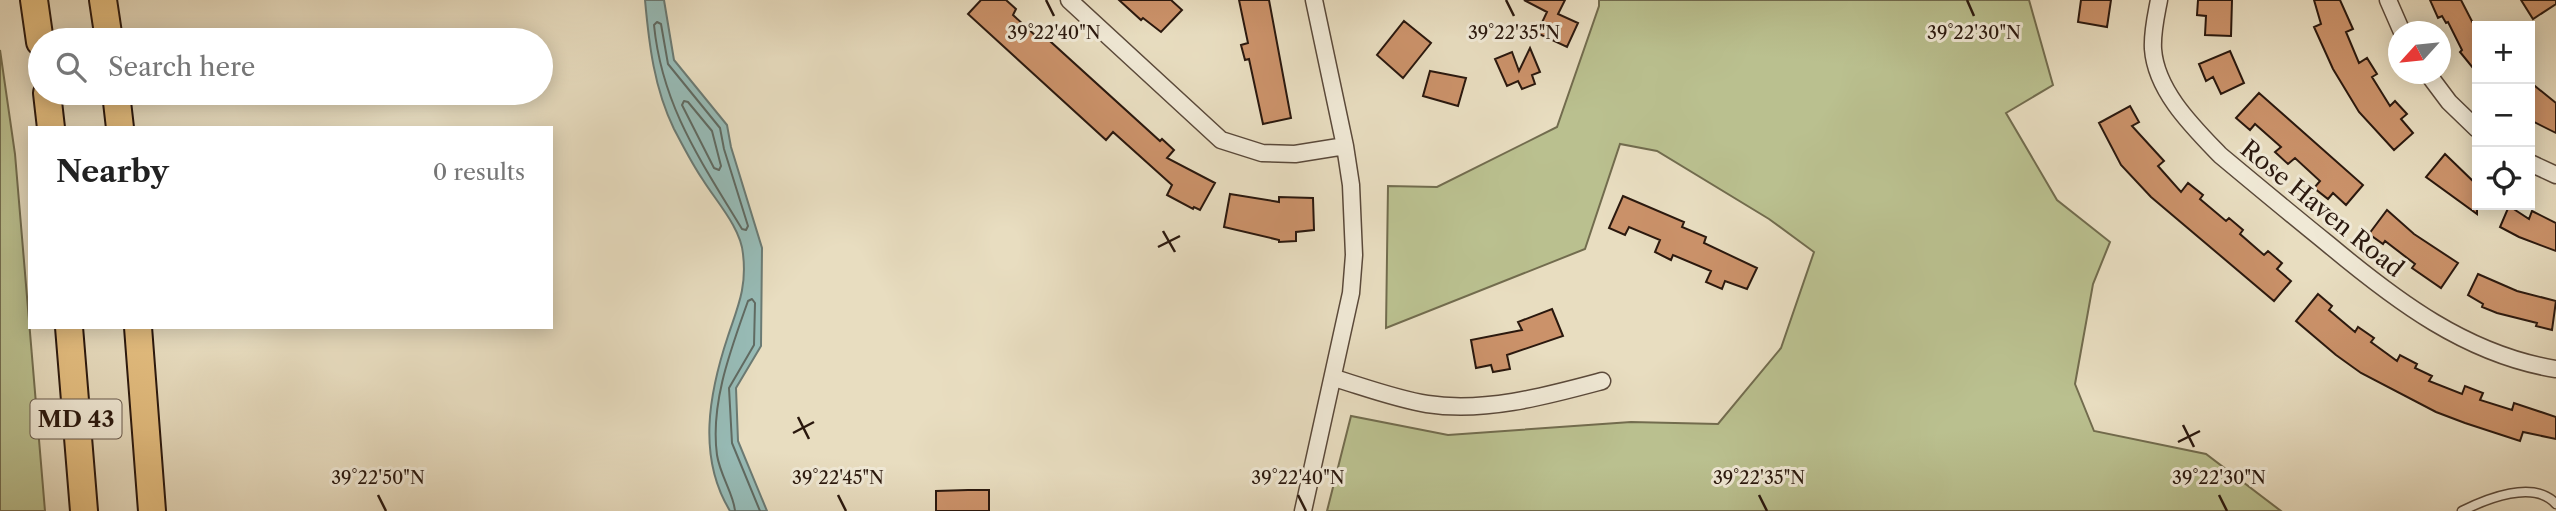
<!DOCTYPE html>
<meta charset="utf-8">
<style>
body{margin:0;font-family:"Libre Caslon Text",serif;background:#f2f2f2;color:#222}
.controls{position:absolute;right:21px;top:21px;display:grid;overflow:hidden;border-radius:0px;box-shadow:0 4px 18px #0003}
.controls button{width:63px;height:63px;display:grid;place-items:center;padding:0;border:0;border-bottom:2px solid #e0e0e0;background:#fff;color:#222;font:35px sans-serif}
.compass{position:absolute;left:2388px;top:21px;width:63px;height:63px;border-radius:50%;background:#fff;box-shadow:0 4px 18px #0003;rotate:243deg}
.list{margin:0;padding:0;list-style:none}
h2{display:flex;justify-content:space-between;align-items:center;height:91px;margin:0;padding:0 28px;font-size:30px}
h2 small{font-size:23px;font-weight:400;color:#767676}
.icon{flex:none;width:38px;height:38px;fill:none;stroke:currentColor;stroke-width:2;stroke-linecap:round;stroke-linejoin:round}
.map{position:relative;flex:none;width:2556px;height:511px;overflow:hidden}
.search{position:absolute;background:#fff;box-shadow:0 4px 18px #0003;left:28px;top:28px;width:525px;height:77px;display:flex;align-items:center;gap:18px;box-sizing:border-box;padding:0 24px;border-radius:38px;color:#767676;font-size:26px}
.panel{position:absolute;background:#fff;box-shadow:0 4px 18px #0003;left:28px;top:126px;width:525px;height:203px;border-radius:0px}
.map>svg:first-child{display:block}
.green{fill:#bac08f;stroke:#726c4e;stroke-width:2}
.water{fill:#97bbb6;stroke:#6b7a73;stroke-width:2}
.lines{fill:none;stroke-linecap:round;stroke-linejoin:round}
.shore{stroke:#606a62;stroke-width:2}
.building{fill:#cb926a;stroke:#2a180e;stroke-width:2}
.service-casing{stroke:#5a493a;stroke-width:11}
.minor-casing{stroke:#5a493a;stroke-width:19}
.trunk-casing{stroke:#2a180e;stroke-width:30}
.service{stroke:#f0e9d6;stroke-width:8}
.minor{stroke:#f0e9d6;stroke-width:16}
.trunk{stroke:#e4be80;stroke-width:26}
.ticks{fill:none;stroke:#2a180e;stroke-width:2.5}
.labels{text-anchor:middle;stroke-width:6;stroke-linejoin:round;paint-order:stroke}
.shield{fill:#f0e9d6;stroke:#65574a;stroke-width:2}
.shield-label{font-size:23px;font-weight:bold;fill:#2a180e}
.street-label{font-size:24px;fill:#2a180e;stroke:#f0e9d6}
.ticks-label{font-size:18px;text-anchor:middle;fill:#2a180e;stroke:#f0e9d6;stroke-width:6;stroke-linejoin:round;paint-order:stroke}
</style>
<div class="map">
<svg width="2556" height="511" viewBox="0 0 2556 511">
<rect width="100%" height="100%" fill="#e8ddc0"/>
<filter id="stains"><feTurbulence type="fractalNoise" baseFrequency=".00286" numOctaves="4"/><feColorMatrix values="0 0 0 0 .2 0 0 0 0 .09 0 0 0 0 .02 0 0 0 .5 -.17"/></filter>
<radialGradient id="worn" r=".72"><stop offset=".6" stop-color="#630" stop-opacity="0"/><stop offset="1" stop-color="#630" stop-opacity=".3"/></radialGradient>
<path class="green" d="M1599,0H2029L2053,85L2006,113L2057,200L2110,242L2093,284L2075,384L2094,431L2206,454L2281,511H1327L1351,416L1448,435L1631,422L1718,424L1781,348L1814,252L1769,219L1657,151L1620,144L1585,249L1386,328L1388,186L1437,187L1557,127L1599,6Z
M0,50L15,154L45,511H0Z"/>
<path class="water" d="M645,0H664L674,60L727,125L731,147L762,248L761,346L736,388L738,441L767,511H730C697,457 709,393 728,336C738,306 747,287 743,254C741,228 716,201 703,180C692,164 683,146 674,129C654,88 649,44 645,0Z"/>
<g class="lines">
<path class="shore" d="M657,22L661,24L668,64L720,128L724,149L748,226L746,230L742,229C701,161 662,106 654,25Z
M684,101L688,102L712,131L721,166L719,170L714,168L682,105Z
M735,511C734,495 720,475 717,455C710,403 731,349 748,301L752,299L755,303L754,345L729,388L732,443L760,511"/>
</g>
<path class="building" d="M981,0H1006L1016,9L1013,15L1037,37L1041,33L1160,141L1162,139L1174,150L1167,158L1215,183L1200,210L1194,207L1193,209L1167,195L1172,185L1113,132L1106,140L968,14Z
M1119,0H1171L1182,10L1161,32L1143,18L1141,20Z
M1239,0H1269L1291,118L1263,124L1249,59L1245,60L1241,45L1248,43Z
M1524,0H1565L1558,14L1578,23L1567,47L1537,33L1547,12Z
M2081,0H2111L2107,27L2078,22Z
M2198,0H2232L2231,36L2205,35L2206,16L2197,15Z
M2314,0H2340L2353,29L2346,32L2359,63L2367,58L2377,74L2372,77L2390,106L2395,101L2407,114L2401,119L2413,133L2394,150L2359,112L2333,69L2314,27L2321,24Z
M2430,0H2461L2477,31V73L2460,52L2462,50L2448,22L2446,23L2442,16L2438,18Z
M2521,0H2556V4L2533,19Z
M1404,21L1431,43L1403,78L1377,55Z
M1530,48L1540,72L1532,75L1535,84L1522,89L1518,81L1507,86L1495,59L1512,52L1519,71Z
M2230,51L2244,83L2221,94L2213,77L2206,81L2199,64Z
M1430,71L1466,78L1458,106L1423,96Z
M2530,82L2556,103V133L2530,120Z
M2259,93L2363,185L2346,205L2333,193L2328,199L2314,188L2320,181L2295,158L2288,164L2275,152L2281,147L2255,124L2250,130L2236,118Z
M2130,106L2139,122L2132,126L2164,161L2158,166L2181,192L2188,183L2203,195L2200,199L2226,221L2229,218L2243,230L2240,234L2264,255L2268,251L2282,263L2277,269L2291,281L2274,301L2151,197L2121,165L2099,123Z
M2445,154L2477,185V214L2426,177Z
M1230,194L1279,202V197L1313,198L1314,230L1296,232V241L1279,242V240L1224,227Z
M1623,196L1684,222L1682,227L1706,237L1704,243L1757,268L1747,289L1725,281L1722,289L1706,282L1711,271L1673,255L1671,260L1655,252L1660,240L1629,227L1625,235L1609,228Z
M2509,206L2529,219L2532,211L2556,223V251L2519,237L2500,227Z
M2387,210L2414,234L2458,263L2441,288L2412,268L2415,264L2385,241L2383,244L2369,234Z
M2478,274L2517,291L2556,301L2552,330L2536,326L2537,323L2497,313L2482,307L2483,304L2468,295Z
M2318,294L2332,306L2329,310L2355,332L2358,327L2374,338L2371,342L2397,361L2400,355L2417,364L2415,368L2432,376L2429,381L2462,394L2465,386L2483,393L2480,400L2512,410L2514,403L2556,417V439L2523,432L2520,441L2465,423L2436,412L2361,373L2336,355L2296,321Z
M1552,309L1563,336L1507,355L1510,369L1493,372L1491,365L1476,368L1471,340L1522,330L1518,322Z
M968,490H989V511H936V491Z"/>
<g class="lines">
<g class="service-casing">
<path id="service" d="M2462,511C2486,499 2534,479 2556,504"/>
</g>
<g class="minor-casing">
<path id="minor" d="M1069,0L1221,140L1262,153L1295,154L1345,146
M2159,0C2156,16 2152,32 2153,49C2156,91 2193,127 2220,155C2256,185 2292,215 2328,244C2395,300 2467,355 2556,369
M2388,0L2402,32
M2428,74L2449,102L2477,129
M2530,163L2556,175
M1334,378C1364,387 1396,399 1427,404C1485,413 1546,396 1602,381
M1303,511L1351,293L1354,255L1351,185L1345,146L1314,0"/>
</g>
<g class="trunk-casing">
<path id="trunk" d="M34,0L40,42
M103,0L109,40
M47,93L51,128
M116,93L120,128
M69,327L84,511
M138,327L152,511"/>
</g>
<use href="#service" class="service"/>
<use href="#minor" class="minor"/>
<use href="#trunk" class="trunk"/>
</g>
<path class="ticks" d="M1046,0L1054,16M1506,0L1514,16M1967,0L1974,16M1163,231L1175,252M1158,247L1180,236M798,417L809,439M2183,425L2194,447M793,433L814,422M2178,442L2200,431M378,495L386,511M838,495L846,511M1298,495L1306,511M1759,495L1767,511M2219,495L2227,511"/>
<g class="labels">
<rect class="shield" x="30.5" y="399.5" width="91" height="39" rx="5"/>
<g class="shield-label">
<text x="76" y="427">MD 43</text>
</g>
<g class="street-label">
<text transform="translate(2322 209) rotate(39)" y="8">Rose Haven Road</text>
</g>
</g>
<g class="ticks-label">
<text x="1054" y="39">39°22'40"N</text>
<text x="1514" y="39">39°22'35"N</text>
<text x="1974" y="39">39°22'30"N</text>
<text x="378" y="484">39°22'50"N</text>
<text x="838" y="484">39°22'45"N</text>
<text x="1298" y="484">39°22'40"N</text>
<text x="1759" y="484">39°22'35"N</text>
<text x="2219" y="484">39°22'30"N</text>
</g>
<rect width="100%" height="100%" filter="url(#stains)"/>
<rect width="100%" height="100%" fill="url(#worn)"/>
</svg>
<div class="controls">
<button>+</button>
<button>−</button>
<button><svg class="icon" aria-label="locate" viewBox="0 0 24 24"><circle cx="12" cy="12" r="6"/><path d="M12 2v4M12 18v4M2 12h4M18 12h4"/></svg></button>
</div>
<svg class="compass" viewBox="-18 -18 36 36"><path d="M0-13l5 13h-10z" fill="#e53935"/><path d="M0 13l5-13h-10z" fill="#767676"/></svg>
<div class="search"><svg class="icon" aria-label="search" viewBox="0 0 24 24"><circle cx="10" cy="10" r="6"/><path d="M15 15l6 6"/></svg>Search here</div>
<section class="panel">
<h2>Nearby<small>0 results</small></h2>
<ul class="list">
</ul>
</section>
</div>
